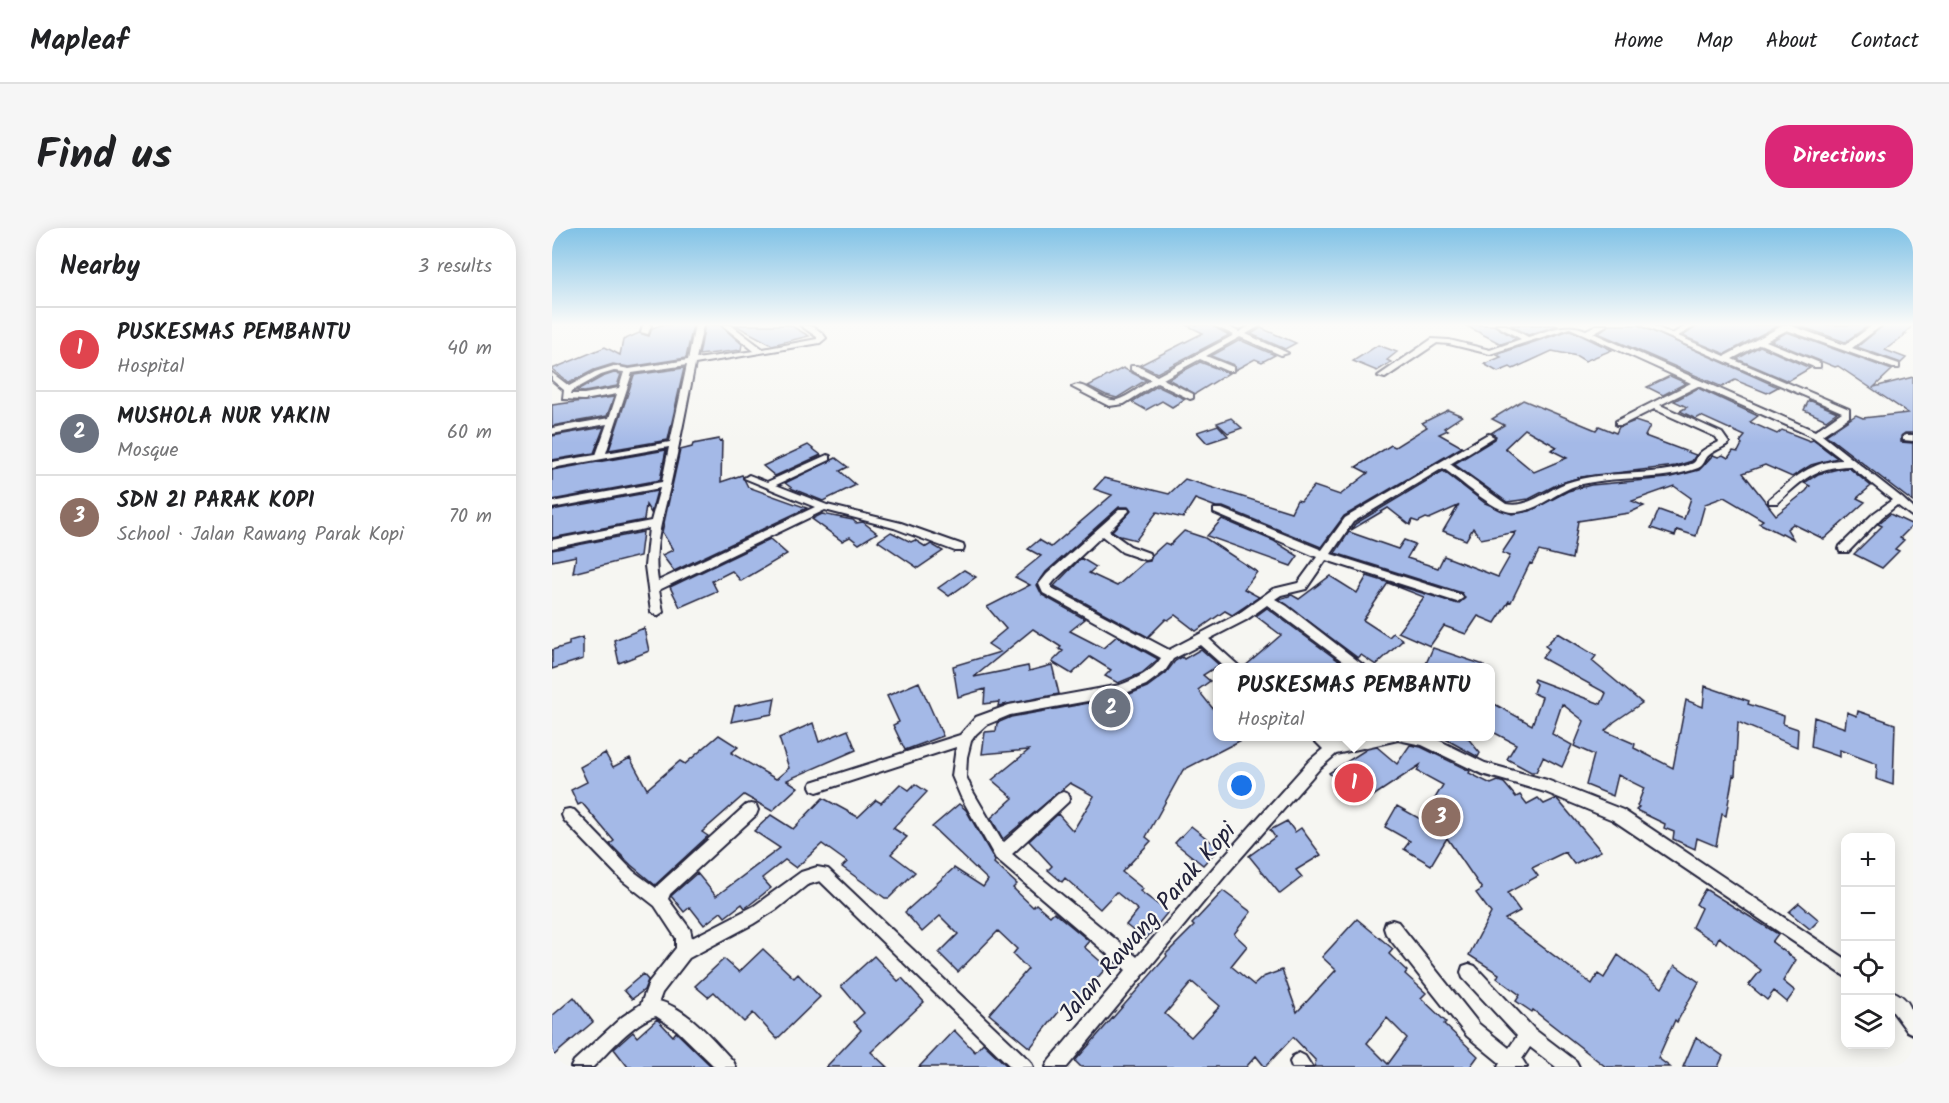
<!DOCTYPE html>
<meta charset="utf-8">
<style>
body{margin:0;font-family:Kalam,sans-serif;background:#f6f6f6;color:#202124}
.controls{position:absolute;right:18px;bottom:18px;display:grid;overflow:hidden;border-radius:12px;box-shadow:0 3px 15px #0003}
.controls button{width:54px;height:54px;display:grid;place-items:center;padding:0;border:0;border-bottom:2px solid #e0e0e0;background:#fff;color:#202124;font:30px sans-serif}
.you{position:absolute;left:690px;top:558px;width:21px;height:21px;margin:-15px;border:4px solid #fff;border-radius:50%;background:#1a73e8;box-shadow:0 0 0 9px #1a73e833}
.badge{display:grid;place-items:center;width:39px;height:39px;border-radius:50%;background:#db2777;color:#fff;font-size:20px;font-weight:700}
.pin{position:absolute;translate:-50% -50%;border:3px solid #fff;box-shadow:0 2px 6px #0006}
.popup{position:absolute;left:661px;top:435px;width:282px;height:78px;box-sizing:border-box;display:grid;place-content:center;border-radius:12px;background:#fff;filter:drop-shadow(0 2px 4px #0005);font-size:20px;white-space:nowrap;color:#757577}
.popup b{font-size:22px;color:#202124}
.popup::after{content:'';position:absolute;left:50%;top:100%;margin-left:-12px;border:12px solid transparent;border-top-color:#fff}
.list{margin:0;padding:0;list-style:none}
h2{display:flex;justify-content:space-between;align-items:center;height:78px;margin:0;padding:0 24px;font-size:26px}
h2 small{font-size:20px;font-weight:400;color:#757577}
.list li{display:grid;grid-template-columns:39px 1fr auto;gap:18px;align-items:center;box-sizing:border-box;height:84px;padding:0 24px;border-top:2px solid #e0e0e0}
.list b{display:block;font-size:22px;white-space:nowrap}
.list p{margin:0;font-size:20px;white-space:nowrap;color:#757577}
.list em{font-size:20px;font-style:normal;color:#757577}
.icon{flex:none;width:33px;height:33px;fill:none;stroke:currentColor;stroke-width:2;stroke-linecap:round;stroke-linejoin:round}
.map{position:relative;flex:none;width:1361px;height:839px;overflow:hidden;border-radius:24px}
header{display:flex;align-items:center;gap:36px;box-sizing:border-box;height:84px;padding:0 30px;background:#fff;border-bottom:2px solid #e0e0e0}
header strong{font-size:28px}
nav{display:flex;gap:33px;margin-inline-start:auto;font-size:21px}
.intro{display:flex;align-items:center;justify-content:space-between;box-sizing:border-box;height:144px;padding:0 36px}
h1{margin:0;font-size:42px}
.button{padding:15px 27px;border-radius:24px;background:#db2777;color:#fff;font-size:21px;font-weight:700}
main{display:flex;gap:36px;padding:0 36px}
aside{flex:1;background:#fff;border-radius:24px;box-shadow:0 3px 15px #0003}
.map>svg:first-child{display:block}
.building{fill:#a4b9e7;stroke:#22223b;stroke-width:1.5;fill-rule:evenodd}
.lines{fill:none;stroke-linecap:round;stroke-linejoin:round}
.minor-casing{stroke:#22223b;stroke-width:4}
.minor{fill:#f6f6f2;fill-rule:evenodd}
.labels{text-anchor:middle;stroke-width:4.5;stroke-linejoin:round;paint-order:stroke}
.near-street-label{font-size:24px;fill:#22223b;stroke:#f6f6f2}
</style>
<header>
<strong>Mapleaf</strong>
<nav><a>Home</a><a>Map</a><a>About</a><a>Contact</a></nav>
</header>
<div class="intro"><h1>Find us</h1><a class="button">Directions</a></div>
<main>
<aside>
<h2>Nearby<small>3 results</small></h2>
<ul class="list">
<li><span class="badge" style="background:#e0444e">1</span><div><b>PUSKESMAS PEMBANTU</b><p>Hospital</p></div><em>40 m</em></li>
<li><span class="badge" style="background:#6b7280">2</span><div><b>MUSHOLA NUR YAKIN</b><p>Mosque</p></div><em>60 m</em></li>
<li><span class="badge" style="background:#8d6e63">3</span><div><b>SDN 21 PARAK KOPI</b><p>School · Jalan Rawang Parak Kopi</p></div><em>70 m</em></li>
</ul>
</aside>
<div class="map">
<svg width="1361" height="839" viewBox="0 0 1361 839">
<rect width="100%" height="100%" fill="#f6f6f2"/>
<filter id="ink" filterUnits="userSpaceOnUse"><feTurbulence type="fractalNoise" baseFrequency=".0167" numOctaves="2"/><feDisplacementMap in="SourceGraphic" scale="12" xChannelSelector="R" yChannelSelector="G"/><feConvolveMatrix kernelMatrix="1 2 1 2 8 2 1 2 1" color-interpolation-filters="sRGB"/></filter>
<g filter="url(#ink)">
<path class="building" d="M109,97H141L134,130L77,139L61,136L42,142L17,155L0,141L53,119L68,127L71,112L87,105L97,108L100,100Z
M153,97H168L190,116L189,122L147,127Z
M183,97H238L257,108L220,117Z
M634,97H659L677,107L605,145L588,137L651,105Z
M913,97H942L964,111L949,116Z
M959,97H1007L976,107Z
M1057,97H1087L1226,159L1215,165L1183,152L1170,159L1046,105Z
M1147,97H1227L1173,126L1131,108Z
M1245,97H1317L1293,114Z
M1332,97H1361L1352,106H1354L1333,122L1354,130L1349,135L1305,119Z
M709,100L744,115L733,121L699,106Z
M1018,102L1060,122L1033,133L1025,128L1000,123L961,141L958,139L946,144L932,136L949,129L945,127L952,124Z
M1235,104L1340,142L1322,159L1361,149V205H1353L1349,208V214L1361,215V274L1274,207L1304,187L1311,190L1356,185L1286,138L1283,139L1219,113Z
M688,112L723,127L710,134L703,131L683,142L682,137L659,128Z
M826,117L845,124L835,132L839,134L825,143L801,133Z
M1208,118L1258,140L1236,153L1185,131Z
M648,134L677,145L643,166L616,151Z
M132,140L116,212L57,222L82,147Z
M571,140L594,152L565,170L554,167L536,158Z
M62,145L69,146L65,158L32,164L25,163L50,149Z
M1118,148L1134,155L1111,167L1095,159Z
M605,158L633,171L620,179L610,173L594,182L580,174Z
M1146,160L1206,188L1198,194L1225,206L1230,202L1258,213L1261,212L1285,230L1259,237L1240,249L1213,237L1191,245L1224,287L1254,263L1258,258L1252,255L1266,246L1286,241L1297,240L1319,258L1305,270L1313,274L1272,311L1241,296L1235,301L1241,311L1230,305L1229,306L1207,295L1211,292L1172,269L1153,276L1144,308L1125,302L1123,308L1099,300L1107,282L1132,291L1139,270L1122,258L1080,273L1092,278L1077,285L1026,293L1020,331L987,323L980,336L978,335L959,374L957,373L943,395L926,388L914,406L892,398L878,418L846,404L872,369L836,355L811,392L837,409L841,405L851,412L824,437L809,427L806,430L727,371L740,367L747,371L778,348L805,365L815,348L906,376L913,370L910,365L783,325L797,304L846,321L852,312L863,316L855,330L886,340L892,328L946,349L958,328L950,325L964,304L929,311L921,300L914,312L891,303L906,278L877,291L874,290L866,294L860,292L858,297L836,280L799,302L803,296L891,243L933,275L960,286L978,283L1016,263L1039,257L1116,250L1147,242L1161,227L1166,229L1171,227L1176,230L1181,223L1186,224L1190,216L1188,214L1193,208L1149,188L1144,191L1128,183L1135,179L1122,173Z
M62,169L55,188L0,198V177Z
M971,172L1044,202L1047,198L1064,205L1067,199L1083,193L1098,198L1093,208L1144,227L1140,233L1124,238L1029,249L1006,256L977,271L955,274L902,236L943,211L944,208L939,205L952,197L940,191ZM973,201L1005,219L999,222L1015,230L982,244L953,220Z
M1257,172L1285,184L1274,192L1252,182Z
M896,182L910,188L892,200L896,202L887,206L910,219L792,288L769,319L671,279H664L643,271L631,290L605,284L584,312L568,308L560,303L579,283L576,279H567L494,344L485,357L490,367L533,391L518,403L551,420L565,408L606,431L604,433L590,445L566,455L553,448L559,442L538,429L520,446L500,434L511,423L507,421L509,419L481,401L422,449L476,438L477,443L500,437L507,466L446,478L447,474L432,476L433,461L406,469L401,438L448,424L436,416L454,401L435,379L478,357L463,349L489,328L476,321L487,312L499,319L560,267L542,261L552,250L617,266L633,251L739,284L745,272L749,273L762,258L788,267L816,245L804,239L839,217L843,219L875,199L870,195Z
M679,190L690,200L676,205L665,195Z
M666,197L676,208L655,215L645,204Z
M52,199L42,225L0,232V208Z
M167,211V213L170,212L169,254L190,247L196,259L255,280L122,343L110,327L121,322L110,304L128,222L140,219L141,216Z
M256,217L269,227L223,248L211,238Z
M114,222L108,252L0,272V242Z
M284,230L296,239L288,243L304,257L271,273L241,261L233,255Z
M105,263L99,285L94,277L92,292L0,310V282Z
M270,286L301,292L304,295L311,294L325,305L307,316L298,309L290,313L260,291Z
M1338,286L1361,297L1348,310L1352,312L1343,321L1347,323L1330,340L1302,326L1330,298L1326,296Z
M670,291L722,313L746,328L739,338L655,308Z
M632,303L653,310L705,344L692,361L707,369L680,387L673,383L644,403L623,387L616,392L614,391L596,409L502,358L529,330L544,339L537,345L565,358L592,334L598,333L600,327L613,315L618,317Z
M91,304L88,328L21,345L24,328L0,333V322Z
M339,304L359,314L363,312L374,319L379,316L391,323L366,340L326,313Z
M218,311L235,326L189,353L180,343L160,353L165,363L128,379L118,359Z
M412,342L424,349L397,368L386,360Z
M715,380L795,439L691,440L729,407L704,388Z
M92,400L97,423L67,435L62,412Z
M1006,405L1044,428L1040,433L1090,475L1062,494L1053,503L1083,516L1082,520L1121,540L1134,472L1151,479L1153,458L1197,473L1196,476L1232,488L1231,496L1246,501L1245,519L1186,494L1183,548L1181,547L1174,588L1170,586L1164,618L1145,610L1143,621L1121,611L1122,604L1112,600L1113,596L1084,582L1087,579L1085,578L1092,560L1066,547L1061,568L1034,557L1042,527L1022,518L1032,493L1010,476L1000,506L1020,517L1010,539L991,529L984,544H979L955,531L964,516L939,503V474L980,497L990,469L981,465L984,456L981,453L982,451L1049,476L1054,465L990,430L997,421L993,418Z
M31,409V431L0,441V422L17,417V413Z
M881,420L932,437V440H872Z
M649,421L667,437L651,447L658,453L646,462L666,487V508H697L631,542L594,609L599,613L570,644L591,661L588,663L616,684L593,712L574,697L586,682L564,664L548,681L513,650L510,654L496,642L500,638L477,613L506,586L521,603L542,568L518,555L451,611L439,590L461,570L440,552L477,522L430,526L433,504L444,503L445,495L459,489L570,469L595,459L614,445L623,433L630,429L632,431Z
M367,454L391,508L353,522L341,497L347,494L335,468Z
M223,470L220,486L179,494L183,478Z
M1306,483L1343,496L1341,557L1324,551L1325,536L1288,522V529L1259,519L1262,489L1293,500L1295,484L1305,488Z
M261,495L267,514L296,502L304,522L235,552L246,559L220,583L192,567L150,604L156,608L103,657L79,637L58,616L62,613L30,575L26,577L19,562L35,554L28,539L53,525L61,539L78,530L95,561L128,533L133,536L167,507L186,519L179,525L224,551L237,540L227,510Z
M888,508H914L928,525L926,529Z
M858,517L869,519L918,543L917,545L939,556L946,553L952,555L964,569L968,567L975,576L986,570L992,576L1003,571L1006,572L1049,623L1022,636L1013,624L980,640L986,648L955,665L968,683L953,691L1040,756L1046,746L1052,750L1066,727L1110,760L1123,737L1147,754L1125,794L1123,792L1106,830L1118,839H1054L981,782L980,784L964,773L968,767L945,750L947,746L917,727L939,685L924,665L930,661L895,610L879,637L852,621L858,613L833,599L845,578L870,592L891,557L865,543L868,537L806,578L777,545L815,521L825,519L845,536Z
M348,556L357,562L363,556L375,564L341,600L355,609L339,626L363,644L337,670H333L290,639L295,634L270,616L244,640L233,632L210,650L219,660L196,678L193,680L190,676L173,689L169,684L152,697L138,679L132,684L119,668L145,645L164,668L228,620L202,603L219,587L241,601L271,570L306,589L324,572L329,575Z
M407,576L414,582L443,633L442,635L465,656L461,660L481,679L484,676L498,688L502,684L537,713L532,719L555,739L518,781L513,776L478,820L437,786L476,741L461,726L465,721L446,703L406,744L387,725L406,706L388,688L370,704L353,684L402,640L431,659L436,652L380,599Z
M735,593L743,604L749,600L769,627L744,642L750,649L728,666L697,628L723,609L718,602Z
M639,598L667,620L651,637L623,615Z
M1153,661L1226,706L1220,714L1244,732L1231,753L1243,763L1235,774L1222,763L1215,772L1197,757L1209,742L1167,709L1164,715L1140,699L1149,680L1144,676Z
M671,663L699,684L682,706L695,718L679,738L702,757L711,749L730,742L745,784L784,742L770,729L805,691L841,721L837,726L855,743L853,746L874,765L869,770L894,794L892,796L926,828L918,839H762L764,833L741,809L713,839L704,828L694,839H529L523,833L615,728L614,726L642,698L640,696ZM640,754L668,778L639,809L613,786ZM835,790L855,810L836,836L815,815Z
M1247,675L1267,692L1258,701L1237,684Z
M211,721L242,750L246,746L268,769L225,811L201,785L192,794L162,764L156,769L143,758L172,731L187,744Z
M322,728L346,753L350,750L372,774L319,824L335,839H274L309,802L302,794L312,785L289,758Z
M91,746L96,752L92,762L80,771L72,762Z
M22,769L41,794L0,829V788Z
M105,791L121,808L124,804L160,839H76L62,821L81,804L85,809Z
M402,802L423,824L431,815L456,839H367Z
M1144,809L1171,828L1166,839H1131Z"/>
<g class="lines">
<g class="minor-casing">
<path id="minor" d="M91,97H99L96,106L89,104Z
M143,97H151L144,131L202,123L170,97H179L211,121L265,111V109L248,97C259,97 268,101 274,110L268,115L143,136C135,175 128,214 119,254C112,287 100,319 106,353L263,279L192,250L197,247L215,254L275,227L278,228V232L224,257L275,277L349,295L411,317L412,320L411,323H403L342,300L273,282L107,362L111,384L105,388L99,384L93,338L97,300L0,320V312L99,293L108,260L0,280V274L110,254L117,219L0,240V234L44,227L55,196L0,206V200L57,190L65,166L32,172L11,171L12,162L0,152V145L17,158L43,144L62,138L77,141L136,132ZM135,137L118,214L54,225L80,145ZM62,143L72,144L67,160L32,166H19L20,163L49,147Z
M661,97H672L687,104L699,97H709L694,106L736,125L729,127L688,109L654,128L681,139V143H675L648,131L611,151L641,166V170L638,171L605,155L572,176L557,178L520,159C533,151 550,175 565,172C576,169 589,158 599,152L579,142V138H585L605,148L682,107Z
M944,97H954L976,109C996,103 1014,93 1034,102L1044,97H1055L1041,105L1263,203L1290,184L1089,97H1100L1120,106L1135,97H1145L1126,108L1173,128L1232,97H1237L1293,117L1321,97H1330L1300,120L1347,136V140H1341L1235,102L1214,113L1268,135V139H1262L1208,116L1180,131L1297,181V189L1270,207L1350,270L1361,280V289L1345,277L1330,289L1296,324H1288L1287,321L1288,318L1322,285L1340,272L1298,238C1261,239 1251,252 1225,275H1217V271C1241,251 1259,233 1291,232L1261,209L1146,158L1108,177L1170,205L1177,215C1171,220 1163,222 1157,227C1152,231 1153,237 1146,240C1107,255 1063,246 1023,258C1002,265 984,285 960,284C941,283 908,252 891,240L801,294L779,326L909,367L911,370L905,374L774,332L754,361L729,367L723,371L735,378L815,440H800L715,377L694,392L657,411L689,440H674L648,417L621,431L613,443L594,457L569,467L458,487L434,497L424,506L419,513L415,529L414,548L420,562L451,615L506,566L511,564L516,566L518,570L516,574L460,626L585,729L663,638L758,532L771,521L758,508H774L782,515L813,508H878L933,535L995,552L1071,582L1294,731V749L1061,592L993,564L930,546L870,517L846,512L784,526L768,540L673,648L515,839H494L497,833L574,742L444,631L409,569L400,548L404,519L265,564L260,562L258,558L260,554L408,507L424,489L457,477L568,457C584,451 600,444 609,430L491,365L487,356L495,346L568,281H576L577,283L557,303L578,318L597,325L598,328L597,331L593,332L570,324L550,308L503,352L499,357L500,360L617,422L686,386L721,361L746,355L765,329L662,285V281H670L770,322L793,290L934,207L937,206L942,209L898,236L954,276C976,281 995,262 1014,255C1054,241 1101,250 1139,236C1145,234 1143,231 1147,226C1151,221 1161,217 1167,214L1164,209L1102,181L1070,197H1064V193L1139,155L1018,100L938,126L897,116L885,115L833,150L826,148L880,111L897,112L938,122L969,111Z
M1354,207H1361V213L1351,212V208Z
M199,576L204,577L206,582L204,587L118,666L116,671L138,701L140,710L202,678L249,644L265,639L276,641L478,833L481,839H459L268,653L255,657L225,681L201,696L137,730L110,765L107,773C138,782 160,811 181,833L184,839H163L125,802L104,788C82,793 57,824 41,839H19L22,833L70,789L89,776L97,754L124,720V710L103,678L71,653L12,592L10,587L12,582L17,581L22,582L81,643L104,660L106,657L194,577Z
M840,692L846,694L927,796L957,820L965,808L911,750L909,744L911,738L917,736L923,738L982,801L1024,833L1027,839H1004L978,819L970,831L975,839H946L948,835L915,808L834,706L832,700L834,694Z
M1338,762C1361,771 1361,784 1361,806L1355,803L1338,780Z
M747,825L753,828L760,839H740L738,834L741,828Z"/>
</g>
<use href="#minor" class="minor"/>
</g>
</g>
<linearGradient id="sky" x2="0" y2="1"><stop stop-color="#81c2e6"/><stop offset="0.45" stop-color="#fbfbf9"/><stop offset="1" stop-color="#fbfbf9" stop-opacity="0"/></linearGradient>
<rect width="1361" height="215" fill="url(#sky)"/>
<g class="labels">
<g class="near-street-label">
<text transform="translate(595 694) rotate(-49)" y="8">Jalan Rawang Parak Kopi</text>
</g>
</g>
</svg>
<div class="controls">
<button>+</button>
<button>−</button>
<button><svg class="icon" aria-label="locate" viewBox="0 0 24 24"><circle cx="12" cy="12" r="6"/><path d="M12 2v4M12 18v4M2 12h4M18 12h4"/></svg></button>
<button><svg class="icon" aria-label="layers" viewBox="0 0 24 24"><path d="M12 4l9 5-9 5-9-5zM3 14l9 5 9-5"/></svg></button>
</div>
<div class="you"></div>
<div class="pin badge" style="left:802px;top:555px;background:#e0444e">1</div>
<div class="popup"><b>PUSKESMAS PEMBANTU</b>Hospital</div>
<div class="pin badge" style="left:559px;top:480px;background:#6b7280">2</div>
<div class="pin badge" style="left:889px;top:589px;background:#8d6e63">3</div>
</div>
</main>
